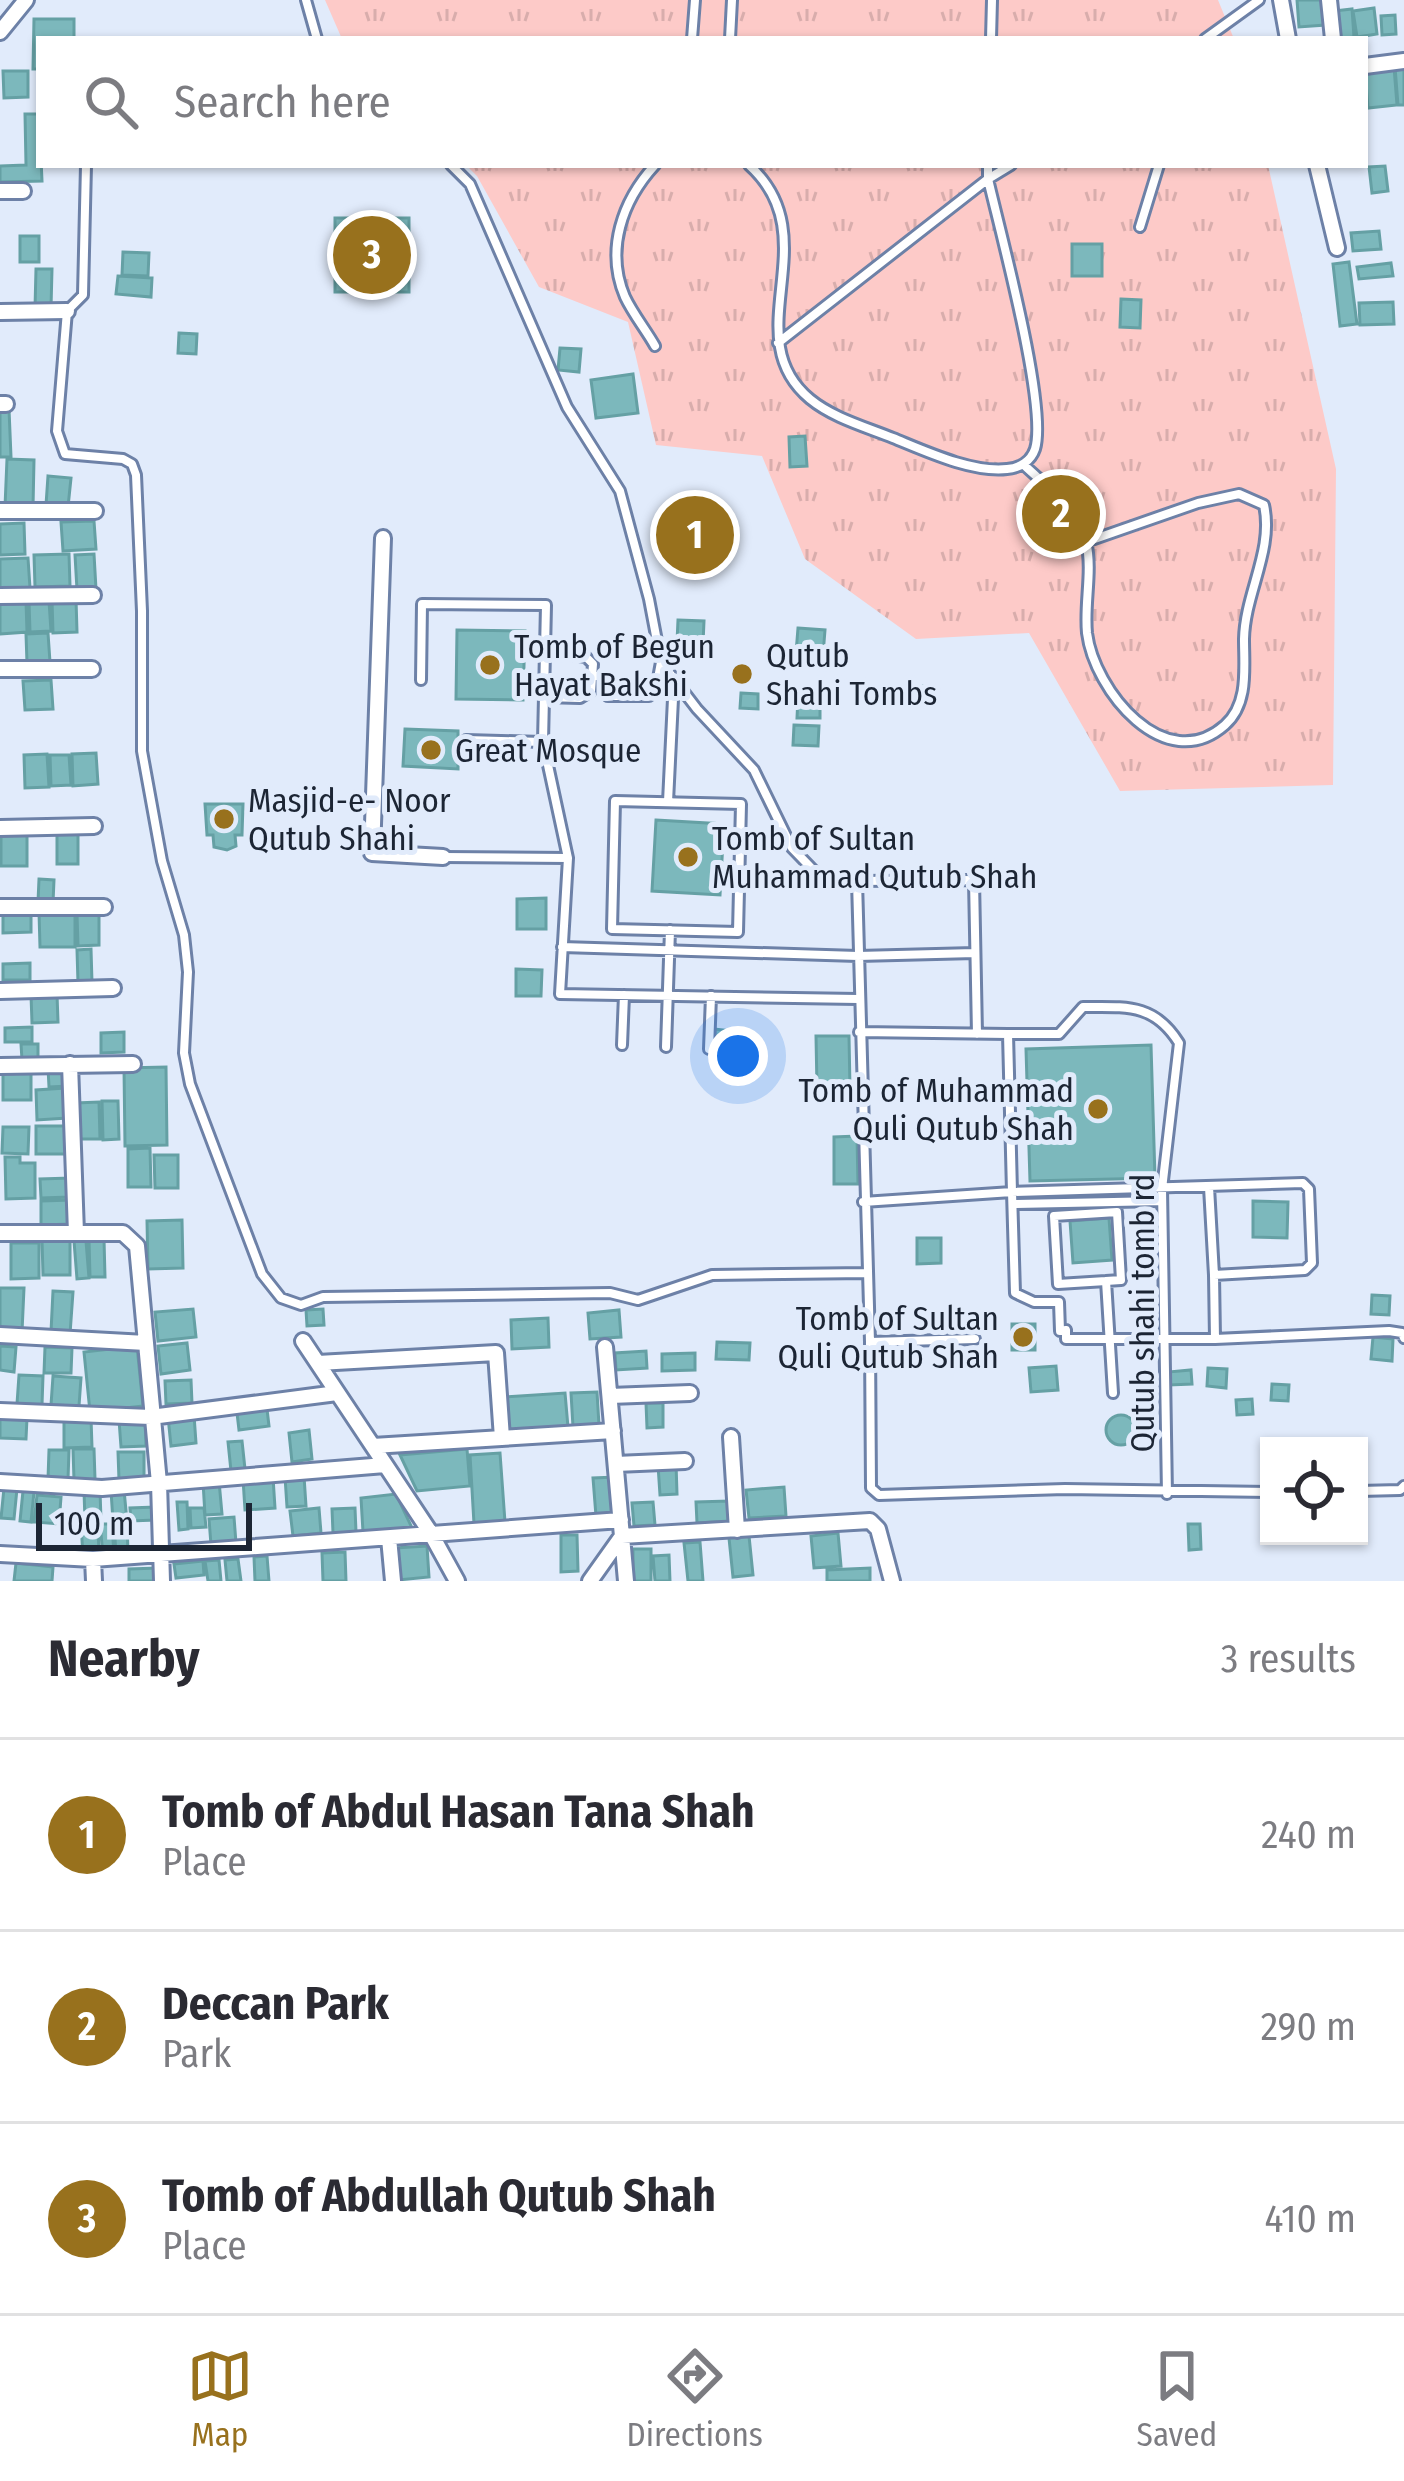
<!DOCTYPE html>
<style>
body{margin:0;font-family:"Fira Sans Condensed",sans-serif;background:#f2f2f3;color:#2b2b33}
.controls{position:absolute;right:36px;bottom:36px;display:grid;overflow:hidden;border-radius:0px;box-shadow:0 3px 9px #0004}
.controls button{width:108px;height:108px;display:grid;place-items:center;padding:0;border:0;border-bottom:3px solid #e1e1e2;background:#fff;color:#2b2b33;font:60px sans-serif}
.scale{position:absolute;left:36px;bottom:30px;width:216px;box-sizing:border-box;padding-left:12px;border:6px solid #1c2534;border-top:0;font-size:33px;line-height:42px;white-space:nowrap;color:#1c2534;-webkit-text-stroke:9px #e1ebfb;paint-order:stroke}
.you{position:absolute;left:738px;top:1056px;width:42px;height:42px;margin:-30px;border:9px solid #fff;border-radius:50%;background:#1a73e8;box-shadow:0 0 0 18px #1a73e833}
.badge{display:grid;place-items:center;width:78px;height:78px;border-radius:50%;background:#98711d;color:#fff;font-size:39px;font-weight:700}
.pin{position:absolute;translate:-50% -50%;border:6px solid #fff;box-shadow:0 3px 12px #0006}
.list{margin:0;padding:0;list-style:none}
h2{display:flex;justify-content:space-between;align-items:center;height:156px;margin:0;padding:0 48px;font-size:51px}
h2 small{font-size:39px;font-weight:400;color:#7c7c81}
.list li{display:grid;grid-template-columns:78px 1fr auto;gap:36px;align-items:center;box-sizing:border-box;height:192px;padding:0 48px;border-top:3px solid #e1e1e2}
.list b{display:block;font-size:45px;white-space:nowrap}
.list p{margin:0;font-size:39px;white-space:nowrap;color:#7c7c81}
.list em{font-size:39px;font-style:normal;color:#7c7c81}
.icon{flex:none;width:66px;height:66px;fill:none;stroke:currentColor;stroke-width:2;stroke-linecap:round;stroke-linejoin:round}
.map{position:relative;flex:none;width:1404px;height:1581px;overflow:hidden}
.search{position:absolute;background:#fff;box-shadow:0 3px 9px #0004;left:36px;right:36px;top:36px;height:132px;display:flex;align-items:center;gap:30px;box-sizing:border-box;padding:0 42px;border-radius:0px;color:#7c7c81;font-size:45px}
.sheet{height:732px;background:#fff}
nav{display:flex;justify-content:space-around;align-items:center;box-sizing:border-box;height:168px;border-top:3px solid #e1e1e2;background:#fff;font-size:33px;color:#7c7c81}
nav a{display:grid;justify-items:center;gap:6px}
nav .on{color:#98711d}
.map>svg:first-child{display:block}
.park{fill:url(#park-tufts)}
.building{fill:#7cb8bc;stroke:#65a0a4;stroke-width:3}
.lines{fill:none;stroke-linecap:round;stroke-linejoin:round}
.lane-casing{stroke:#6d81a7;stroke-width:14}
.street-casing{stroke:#6d81a7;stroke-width:20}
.lane{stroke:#fff;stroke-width:8}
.street{stroke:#fff;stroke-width:14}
.poi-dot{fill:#98711d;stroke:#e1ebfb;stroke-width:4.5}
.labels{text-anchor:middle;stroke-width:10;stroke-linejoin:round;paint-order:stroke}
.poi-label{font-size:33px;fill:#1c2534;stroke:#e1ebfb;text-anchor:start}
.street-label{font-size:33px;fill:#1c2534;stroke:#e1ebfb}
</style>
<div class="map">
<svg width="1404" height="1581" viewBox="0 0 1404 1581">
<defs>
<pattern id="park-tufts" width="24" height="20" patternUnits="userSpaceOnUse" patternTransform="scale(3)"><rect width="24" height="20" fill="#fdcac8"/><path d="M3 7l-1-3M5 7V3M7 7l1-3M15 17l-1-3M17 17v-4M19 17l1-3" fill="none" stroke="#d8adac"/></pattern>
</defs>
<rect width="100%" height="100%" fill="#e1ebfb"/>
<path class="park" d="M325,0H1218L1234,39H342Z
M466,165H1268L1336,469L1333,785L1120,791L1029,633L916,639L805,559L762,456L656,445L628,322L539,287L477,176Z"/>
<path class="building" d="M1297,0H1322L1325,25L1299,27Z
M1374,8L1377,34L1357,37L1353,11Z
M1352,9L1354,37L1337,39L1334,11Z
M1395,15L1396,34L1382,35L1381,16Z
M34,19H74V39H39V69H33Z
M1404,66V105H1398L1395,67Z
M1394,67L1397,105L1368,108L1365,69Z
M3,71H28V97L4,98Z
M25,114H39L42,181L0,182V166L26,165Z
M1385,166L1388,191L1372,193L1369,167Z
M335,218H409V292H335Z
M1379,231L1381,249L1353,251L1351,233Z
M20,236H39V262H20Z
M1072,244H1102V276H1072Z
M123,252L149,253L148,276L122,275Z
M1349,262L1357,324L1340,326L1333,264Z
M1391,263L1393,276L1359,279L1357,267Z
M36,269H52L51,308H35Z
M118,276L152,278L151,297L116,294Z
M1121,299L1141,300L1140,328L1120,327Z
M1393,302L1394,324L1360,325L1359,303Z
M179,333L197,334L196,354L178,353Z
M560,348L581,349L579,372L558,370Z
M633,374L638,413L596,418L591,380Z
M0,409H9L11,457H0Z
M805,436L807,466L790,467L789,437Z
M7,459L34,460L33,507H5Z
M48,476L71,478L68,507L46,505Z
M683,520L708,521V550H683Z
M94,521L96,549L63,551L61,522Z
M24,523L25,554L0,555V524Z
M69,554L70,586L35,587L34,555Z
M94,554L96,589L77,590L75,555Z
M28,558L30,588L0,589V559Z
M76,599L77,632L53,633L52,600Z
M26,601L27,632L0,634V602Z
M49,601L51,631L30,632L29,602Z
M678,620L704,621L703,644L677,642Z
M798,628L825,630L823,655L796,653Z
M457,630L525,631L523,700L456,699Z
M48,633L50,662L27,663L26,634Z
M51,680L53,709L25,710L23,681Z
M911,685L934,687L933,704L910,702Z
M741,693L758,694V709L740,708Z
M798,697H820V718H797Z
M794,725L819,726L818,746L793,745Z
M405,729L458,731V769L403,766Z
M96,753L98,784L73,786L72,754Z
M47,754L49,787L25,788L24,755Z
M50,755H69L71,785L51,786Z
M205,804H243L242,835H235L236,846L227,850L214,847L213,835H207Z
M656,820L724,824L720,895L652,891Z
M57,833H78V864H57Z
M27,835V866H1V836Z
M39,879L54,880L53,903L38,902Z
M546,898V929H517V899Z
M39,912H75V947H40Z
M99,913V945L78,946L77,914Z
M3,915H31V932L3,933Z
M91,949L92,982L78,983L77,950Z
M30,963V980H3V964Z
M516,969L542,970L541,996H516Z
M57,994L58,1022L32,1023L31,995Z
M32,1027V1042H5V1028Z
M714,1029L733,1031L732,1044L713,1042Z
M124,1032V1052L101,1053V1033Z
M816,1036H849L850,1088H817Z
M21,1044H38V1060H22Z
M1151,1045L1155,1178L1030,1181L1026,1049Z
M68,1067L69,1086L49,1087L48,1068Z
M166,1067L167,1145L125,1146L124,1068Z
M3,1070H31V1100H3Z
M66,1088L67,1118L37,1120L36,1090Z
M102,1101H118L119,1139L103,1140Z
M99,1102L100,1139H77L76,1103Z
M36,1126H69V1154H36Z
M3,1127H29L28,1154L2,1153Z
M857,1136L858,1184H834V1137Z
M150,1148L151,1187H128V1149Z
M154,1155H178V1188H155Z
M5,1157H20V1163H35V1198L6,1199Z
M70,1178V1197L41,1198L40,1179Z
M72,1200V1224L41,1225V1201Z
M1253,1201L1288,1202L1287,1238L1253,1237Z
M1109,1218L1112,1260L1073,1263L1070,1221Z
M182,1220L183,1268L148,1269L147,1221Z
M917,1238H941V1263L917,1264Z
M104,1239L105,1277H90L89,1240Z
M42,1240H70V1275H43Z
M74,1241H86L89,1278L77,1279Z
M11,1243H39V1278L11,1279Z
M0,1288H24L22,1332L0,1331Z
M53,1291L73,1292L70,1334L51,1332Z
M1372,1295L1390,1296L1389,1315L1371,1314Z
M193,1309L196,1337L158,1341L155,1312Z
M323,1309L324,1325L307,1326L306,1310Z
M619,1310L621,1337L590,1339L588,1313Z
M548,1318L549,1347L512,1349L511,1320Z
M1012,1324H1035V1350H1012Z
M1373,1337L1393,1339L1392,1361L1371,1359Z
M717,1342L750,1343L749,1360L716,1359Z
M187,1343L190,1370L161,1374L158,1346Z
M0,1346L16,1347L14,1372L0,1370Z
M137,1346L143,1406L90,1412L84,1352Z
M45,1347L72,1348L71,1373H44Z
M646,1351L647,1368L616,1370L615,1353Z
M695,1353V1370L662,1371V1354Z
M1056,1366L1058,1390L1031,1392L1029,1368Z
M1208,1368L1227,1369L1226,1388L1207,1386Z
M1191,1370L1192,1384L1169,1385L1168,1372Z
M19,1375L43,1376L42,1405L17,1404Z
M53,1376L81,1378L79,1406L51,1405Z
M191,1380L192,1403L166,1404L165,1381Z
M1272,1384L1289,1385L1288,1401L1271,1400Z
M597,1392L599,1425L573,1427L571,1393Z
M565,1393L568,1427L506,1431L504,1397Z
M1252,1399L1253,1414L1237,1415L1236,1400Z
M646,1403H663V1427L647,1428Z
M267,1409L269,1426L239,1430L237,1413Z
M194,1415L196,1443L171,1446L168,1417Z
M1106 1430a15 15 0 1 1 30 0a15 15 0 1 1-30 0Z
M0,1417L27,1418L26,1439L0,1438Z
M91,1418L92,1447L64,1448V1419Z
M145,1419L146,1446L121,1447L119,1420Z
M309,1430L312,1459L292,1462L289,1433Z
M242,1441L245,1469L231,1471L228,1442Z
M73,1449H94L95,1479L74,1480Z
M467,1449L470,1486L417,1491L400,1455Z
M49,1450H69L68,1480L48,1479Z
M118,1452H144V1480H119Z
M500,1453L505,1522L474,1524L470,1455Z
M676,1463L677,1494L660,1495L658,1465Z
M304,1476L306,1506L287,1507L285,1477Z
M273,1477L275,1508L245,1510L243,1479Z
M616,1477L619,1514L596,1516L593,1478Z
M219,1481L222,1514L205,1515L203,1482Z
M784,1487L786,1516L749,1518L746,1490Z
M4,1488L17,1489L14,1519L1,1518Z
M100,1490L101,1520L85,1521L84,1491Z
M124,1490L127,1521H113L111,1491Z
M23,1491L34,1492L31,1522L20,1521Z
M396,1494L413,1530L363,1532L361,1498Z
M37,1495L61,1497L59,1524L34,1522Z
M729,1501L730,1521L697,1523L696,1502Z
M177,1502H187L188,1529L179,1530Z
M653,1502L655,1525L634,1526L632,1503Z
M155,1507V1520L131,1521L130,1508Z
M190,1508H204L206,1527L191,1528Z
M319,1508L321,1533L293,1536L290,1511Z
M355,1508L356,1532L333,1533L332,1509Z
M234,1517L236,1543L211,1545L209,1519Z
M127,1522L128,1553L116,1554L114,1523Z
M98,1523L99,1555L83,1556L81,1524Z
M100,1524H112L114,1555H103Z
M1188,1524H1200L1201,1549L1189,1550Z
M838,1533L841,1566L814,1568L811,1536Z
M561,1535H577L578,1571L561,1572Z
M749,1536L753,1575L733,1577L729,1538Z
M700,1542L703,1581H688L684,1543Z
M427,1546L429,1577L398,1580L395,1548Z
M633,1549H651V1581H633Z
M345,1552L346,1581H323L322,1553Z
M669,1555L670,1581H655L653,1556Z
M267,1556L269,1581H255L254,1557Z
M238,1559L241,1581H227L225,1560Z
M219,1560L221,1581H208L205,1561Z
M203,1561L204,1575L176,1578L174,1564Z
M16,1563L53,1567L52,1581H14Z
M158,1568V1581H129V1569Z
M870,1568V1581H827V1570Z"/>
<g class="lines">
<g class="lane-casing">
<path id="lane" d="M306,0L317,39
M692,39L695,0
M730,39L732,0
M991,39L992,0
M1205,39L1259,0
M86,165L83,295L67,311L57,431L65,454L123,459L132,464L136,475L142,611V751L162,861L184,935L188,972L184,1053L190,1084L262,1274L281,1298L301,1305L323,1297L610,1293L638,1300L712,1275L867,1273
M451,165L470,184L567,407L620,491L649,599L661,662L697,709L754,770L792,848L821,878L857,881L870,1342L975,1339
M749,165C830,238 734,336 810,399C833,418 866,427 893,438C925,451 972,473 1007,469C1020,468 1031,461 1035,449C1048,407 1000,231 988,179L1011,165
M1140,227L1159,165
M778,343L988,179V165
M655,346C646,330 633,314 625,297C605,250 622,201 655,165
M1024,465C1047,487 1078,508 1086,541C1093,571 1084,603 1087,633C1094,690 1165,778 1225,725C1249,704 1244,668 1244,639C1245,593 1274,550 1264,505L1239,494L1198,503L1086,542
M592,676H603L608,696H649L656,689L661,662
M421,680L422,604L546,605L543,742
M544,697L580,698L591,691L593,664L586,657L545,651
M466,740L543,742L568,858
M615,801L741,804L738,932L612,929Z
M668,802L674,678
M443,857L568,858L560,994L858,999
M857,881L974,880L977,1034
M562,947L858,956L975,953
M859,1032L1008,1034L1012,1192L1303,1183L1309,1189L1312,1263L1305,1270L1214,1275L1209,1187
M1008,1034H1059L1083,1007C1126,1007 1154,1003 1179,1043L1162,1189L1167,1494
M622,1045L624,995
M666,1047L670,930
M709,1049L711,996
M863,1202L1012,1192L1015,1293L1034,1302H1059L1060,1331L1066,1330V1339H1215L1214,1275
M1013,1204L1162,1201
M1106,1281L1121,1280L1117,1212L1054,1216L1058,1284L1106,1281L1113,1393
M1215,1339L1389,1331L1402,1333L1404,1338
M870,1342L871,1488L879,1495L1065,1489L1269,1492
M1359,1491L1400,1490L1404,1486"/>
</g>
<g class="street-casing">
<path id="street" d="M1281,0L1288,39
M1329,0L1333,39
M0,32L26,0
M1365,66L1404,61
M1317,165L1337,248
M0,191H23
M0,312L67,311
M0,404H6
M0,511H95
M383,538L372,853L443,857
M0,596L93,595
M0,669H92
M0,828L94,826
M0,907H104
M0,991L113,988
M70,1064L76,1233
M0,1066L133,1064
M0,1233H123L137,1246L159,1483L162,1581
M0,1335L146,1343
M303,1341L430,1532L457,1581
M605,1347L626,1581
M318,1363L496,1353L502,1438
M610,1396L690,1393
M0,1411L151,1417L337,1393
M731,1437L737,1530
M373,1446L613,1431
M616,1464L685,1461
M0,1482L102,1488L385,1465
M389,1538L393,1581
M0,1554L93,1559L621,1520
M93,1559L94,1581
M590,1581L622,1536L870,1521L878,1529L892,1581"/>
</g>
<use href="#lane" class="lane"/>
<use href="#street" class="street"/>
</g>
<g class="poi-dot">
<circle cx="490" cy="665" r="12"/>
<circle cx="742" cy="674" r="12"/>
<circle cx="431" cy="750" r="12"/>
<circle cx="224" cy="819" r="12"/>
<circle cx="688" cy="857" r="12"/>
<circle cx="1098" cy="1109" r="12"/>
<circle cx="1023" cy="1337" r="12"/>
</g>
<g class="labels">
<g class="poi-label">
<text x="514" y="658">Tomb of Begun<tspan x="514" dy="38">Hayat Bakshi</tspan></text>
<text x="766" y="667">Qutub<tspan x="766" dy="38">Shahi Tombs</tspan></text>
<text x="455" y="762">Great Mosque</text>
<text x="248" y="812">Masjid-e- Noor<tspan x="248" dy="38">Qutub Shahi</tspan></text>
<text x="712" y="850">Tomb of Sultan<tspan x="712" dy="38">Muhammad Qutub Shah</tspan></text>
<text x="1074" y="1102" text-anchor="end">Tomb of Muhammad<tspan x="1074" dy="38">Quli Qutub Shah</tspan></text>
<text x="999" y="1330" text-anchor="end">Tomb of Sultan<tspan x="999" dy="38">Quli Qutub Shah</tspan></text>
</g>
<g class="street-label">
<text transform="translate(1142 1313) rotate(-90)" y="12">Qutub shahi tomb rd</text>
</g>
</g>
</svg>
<div class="controls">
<button><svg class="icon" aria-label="locate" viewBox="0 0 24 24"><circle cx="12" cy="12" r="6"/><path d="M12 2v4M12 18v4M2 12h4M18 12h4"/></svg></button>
</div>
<div class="scale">100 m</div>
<div class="you"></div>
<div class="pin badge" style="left:695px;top:535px">1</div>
<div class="pin badge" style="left:1061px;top:514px">2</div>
<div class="pin badge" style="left:372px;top:255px">3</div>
<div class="search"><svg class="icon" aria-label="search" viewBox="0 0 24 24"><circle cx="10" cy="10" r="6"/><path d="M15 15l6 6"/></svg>Search here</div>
</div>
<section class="sheet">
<h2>Nearby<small>3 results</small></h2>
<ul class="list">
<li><span class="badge">1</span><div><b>Tomb of Abdul Hasan Tana Shah</b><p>Place</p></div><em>240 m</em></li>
<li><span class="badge">2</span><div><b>Deccan Park</b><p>Park</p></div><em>290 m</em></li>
<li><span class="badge">3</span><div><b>Tomb of Abdullah Qutub Shah</b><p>Place</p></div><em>410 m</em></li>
</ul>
</section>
<nav>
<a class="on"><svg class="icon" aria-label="map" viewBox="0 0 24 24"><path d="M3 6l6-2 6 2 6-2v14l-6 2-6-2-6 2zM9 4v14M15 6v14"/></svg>Map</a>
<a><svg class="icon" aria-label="directions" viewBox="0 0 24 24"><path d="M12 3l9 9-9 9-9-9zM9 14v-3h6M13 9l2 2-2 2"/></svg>Directions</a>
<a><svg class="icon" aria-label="saved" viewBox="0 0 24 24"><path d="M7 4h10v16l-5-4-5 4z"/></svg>Saved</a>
</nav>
